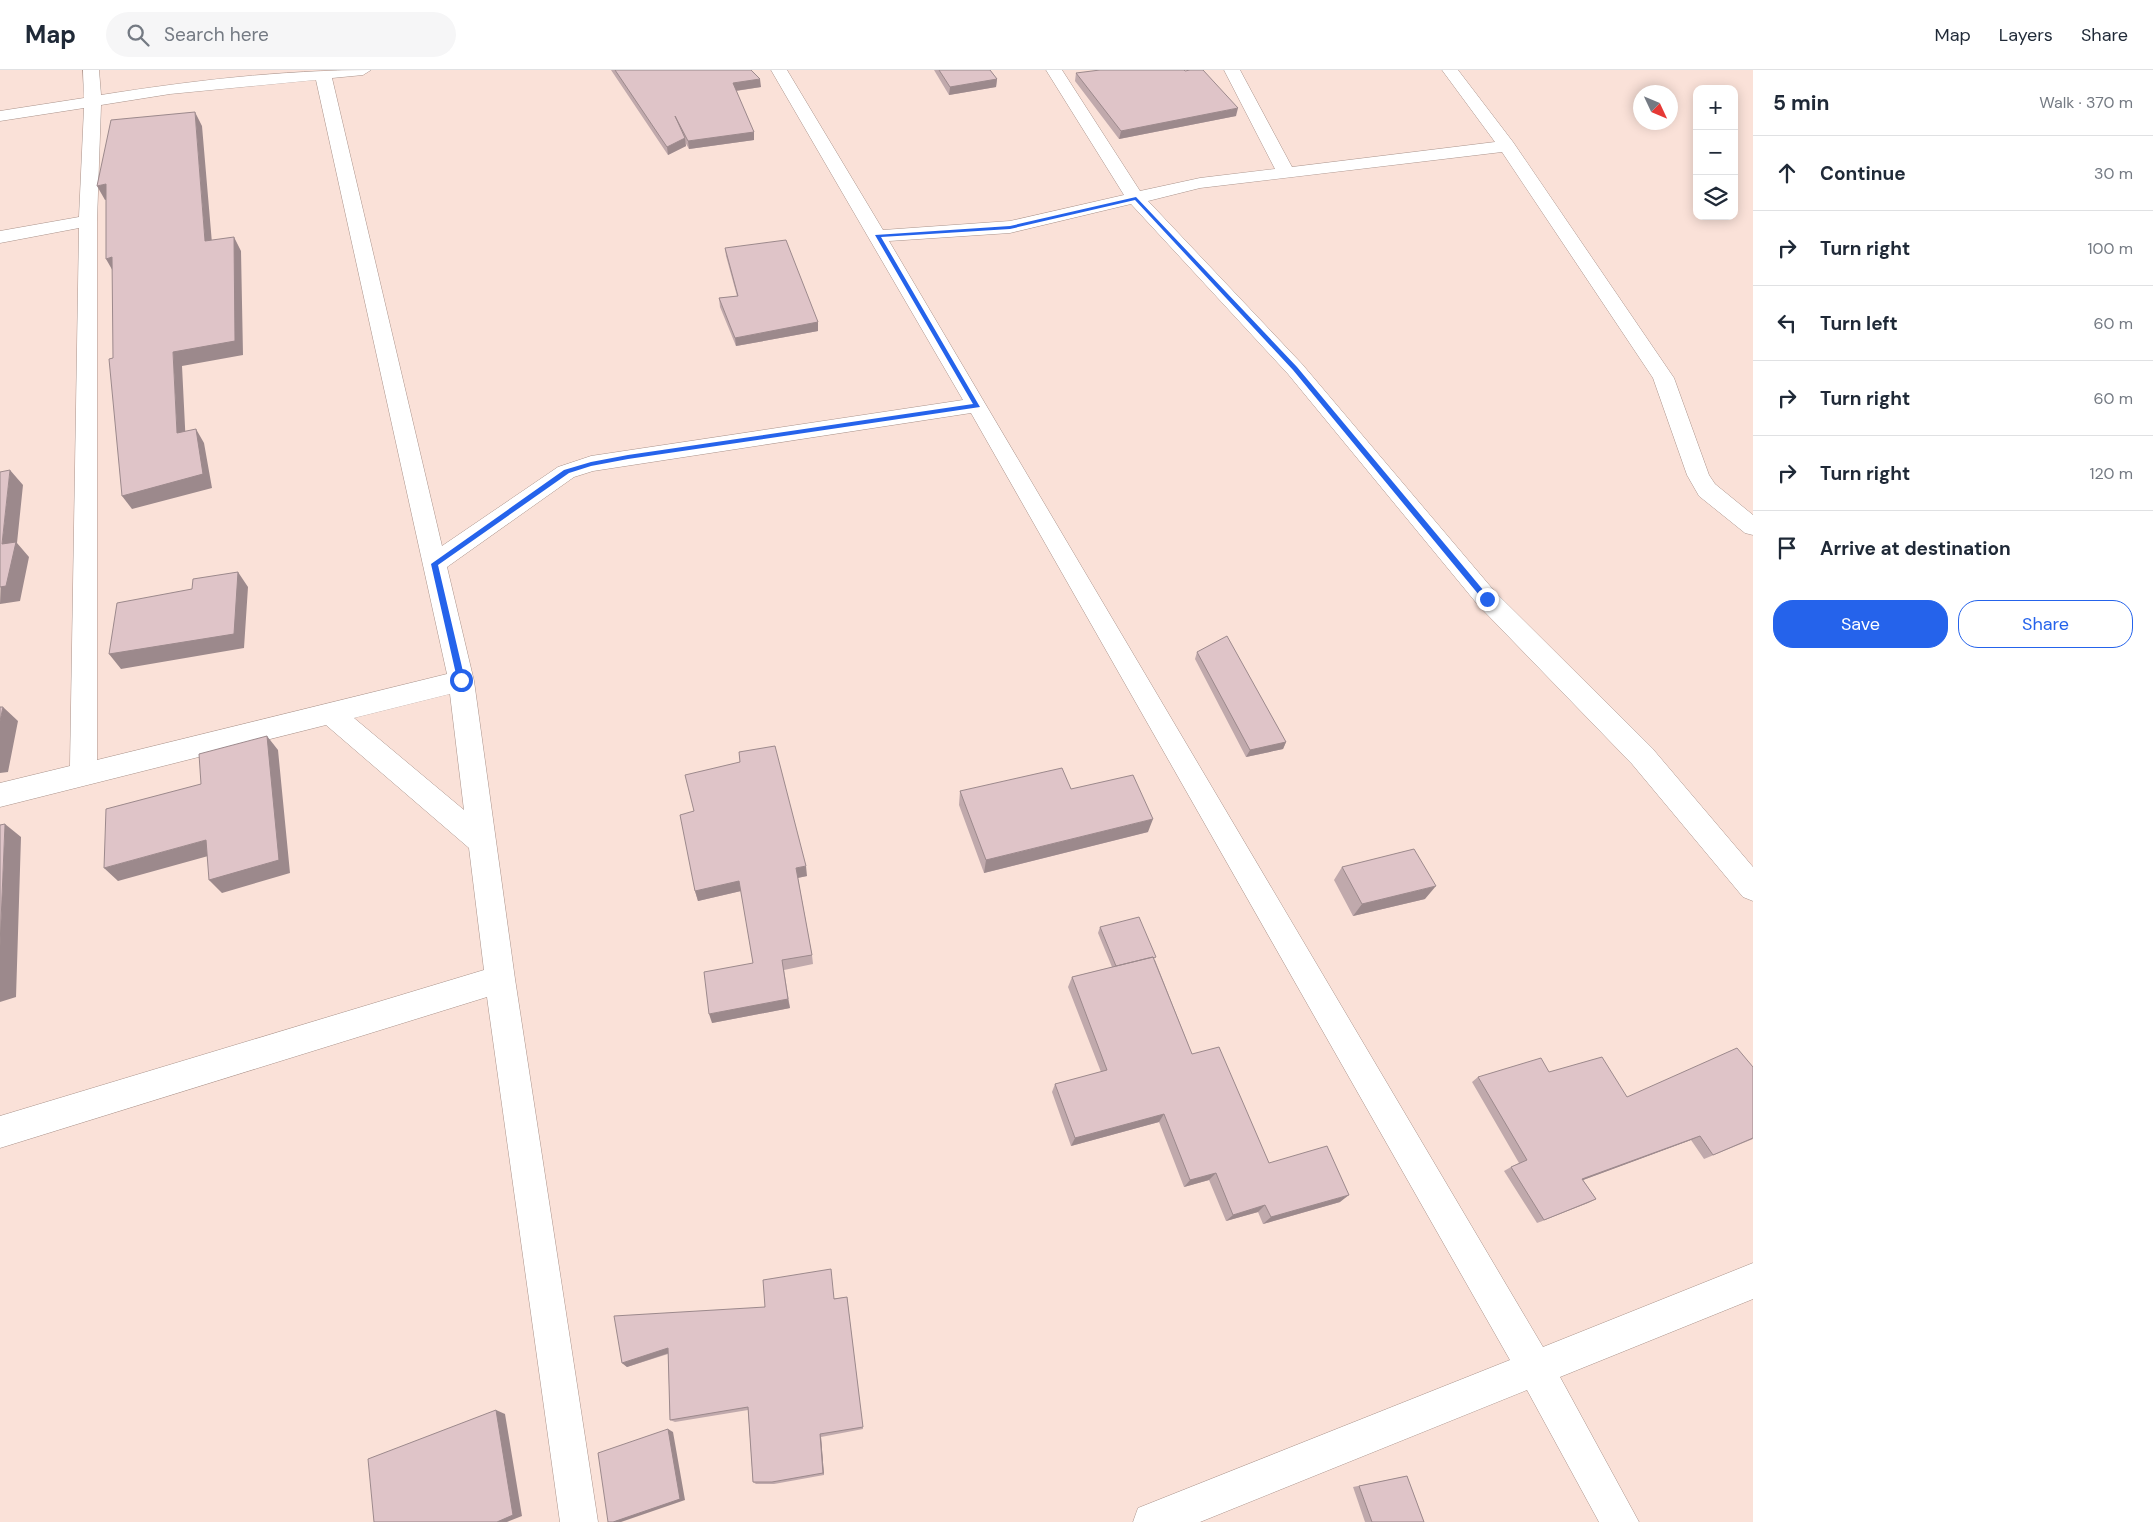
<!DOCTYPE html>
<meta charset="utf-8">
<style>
body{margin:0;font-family:"DM Sans",sans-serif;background:#f6f6f7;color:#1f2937}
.controls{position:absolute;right:15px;top:15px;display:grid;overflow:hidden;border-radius:10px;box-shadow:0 2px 12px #0003}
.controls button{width:45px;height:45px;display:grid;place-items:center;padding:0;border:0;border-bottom:1px solid #e0e1e3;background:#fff;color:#1f2937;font:25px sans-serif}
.compass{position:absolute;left:1633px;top:15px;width:45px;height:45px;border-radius:50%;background:#fff;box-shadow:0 2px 12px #0003;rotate:134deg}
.stop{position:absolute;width:15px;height:15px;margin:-11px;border:4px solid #2563eb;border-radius:50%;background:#fff}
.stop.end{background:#2563eb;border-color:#fff;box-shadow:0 1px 5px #0008}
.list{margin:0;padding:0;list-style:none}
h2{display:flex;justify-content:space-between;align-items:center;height:65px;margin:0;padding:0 20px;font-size:21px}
h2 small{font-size:16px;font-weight:400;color:#747a83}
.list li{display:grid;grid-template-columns:32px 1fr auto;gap:15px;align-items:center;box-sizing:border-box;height:75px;padding:0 20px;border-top:1px solid #e0e1e3}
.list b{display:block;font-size:19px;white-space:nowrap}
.list em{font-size:16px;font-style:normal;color:#747a83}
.actions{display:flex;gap:10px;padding:15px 20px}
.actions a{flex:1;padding:11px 0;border:1px solid #2563eb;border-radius:20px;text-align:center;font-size:18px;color:#2563eb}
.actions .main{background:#2563eb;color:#fff}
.icon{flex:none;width:28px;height:28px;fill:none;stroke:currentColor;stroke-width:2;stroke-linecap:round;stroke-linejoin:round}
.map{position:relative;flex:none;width:1753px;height:1452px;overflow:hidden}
header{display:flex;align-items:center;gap:30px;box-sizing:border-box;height:70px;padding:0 25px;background:#fff;border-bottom:1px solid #e0e1e3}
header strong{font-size:24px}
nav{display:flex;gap:28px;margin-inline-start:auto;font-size:18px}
.search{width:350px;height:45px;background:#f6f6f7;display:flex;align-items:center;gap:12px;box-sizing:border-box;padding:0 18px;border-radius:28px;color:#747a83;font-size:19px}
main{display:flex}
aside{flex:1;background:#fff}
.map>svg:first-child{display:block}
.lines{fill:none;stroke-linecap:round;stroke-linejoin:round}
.minor-casing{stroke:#aa938b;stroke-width:1}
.minor{fill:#fff;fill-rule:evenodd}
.wall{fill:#c0a9ac}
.shaded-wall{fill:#9c898c}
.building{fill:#dfc4c8;stroke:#9c898c}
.route{fill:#2563eb}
</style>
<header>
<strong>Map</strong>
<div class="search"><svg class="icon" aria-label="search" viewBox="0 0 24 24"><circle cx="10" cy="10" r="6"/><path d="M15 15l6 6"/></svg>Search here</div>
<nav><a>Map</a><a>Layers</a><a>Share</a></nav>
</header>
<main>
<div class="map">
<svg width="1753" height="1452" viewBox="0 0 1753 1452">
<rect width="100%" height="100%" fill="#fae1d8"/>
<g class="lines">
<g class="minor-casing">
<path id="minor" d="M83,0H99L101,25C190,11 281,0 371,0L363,5L332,8L442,476L558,397L591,386L963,330L771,0H787L883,160L1010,151L1124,125L1046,0H1062L1140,121L1200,108L1275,99L1224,0H1240L1292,97L1495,72L1442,0H1458L1513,72L1674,308L1709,405L1715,414L1753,445V465L1745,463L1699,426L1687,405L1653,308L1502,82L1200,118L1148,131L1302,294L1496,523L1652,678L1753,797V831L1743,827L1632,694L1478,535L1288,304L1131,134L1010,163L889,171L1543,1277L1753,1193V1229L1560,1307L1639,1452H1599L1527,1320L1200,1452H1133L1138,1438L1510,1290L971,343L593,401L574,407L447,497L474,611L515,909L598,1452H560L487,927L0,1078V1046L484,900L469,778L326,655L0,737V713L70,696L79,158L0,173V161L79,147L84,38L0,51V41L84,28ZM316,10L447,604L97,690V151L101,35L170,24ZM450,624L464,740L354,648Z"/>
</g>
<use href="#minor" class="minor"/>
</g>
<path class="wall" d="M611,0H751L761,17L736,21L754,62V70L689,79L685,72L686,76L668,85Z
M934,0H990L997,9L996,17L949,25Z
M1076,3L1236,46L1119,69L1075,11Z
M725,178L818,252V261L736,276L720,237L719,228L737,226L726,186Z
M1197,582L1286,672L1283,679L1246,687L1195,589Z
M960,721L1148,762L984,803L959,735Z
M694,741L807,806L798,808L812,885L813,894L784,900L790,938L712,953L753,893L741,821L698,831L695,821Z
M1342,797L1425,829L1353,846L1334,810Z
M1100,857L1155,890L1192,984L1269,1093L1340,1132L1263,1154L1258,1142L1226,1151L1209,1110L1184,1117L1159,1052L1071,1076L1052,1022L1055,1014L1101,1002L1068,917L1072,907L1112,897L1098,863Z
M1549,1002L1753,1069L1704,1089L1691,1070L1583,1110L1596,1129L1537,1153L1504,1101L1511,1097L1519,1093L1472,1012L1478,1007Z
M847,1227L863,1359L821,1367L824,1405L774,1414H756L753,1412L748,1340L675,1352L670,1350L668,1284L627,1297L622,1293L765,1237Z
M1407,1406L1424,1452H1365L1353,1417Z"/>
<path class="shaded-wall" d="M760,9L761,17L734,21L733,13Z
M997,9L996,17L949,25L950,17Z
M1238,38L1236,46L1119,69L1121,61Z
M195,42L202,56L213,185L205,171Z
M754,62V70L689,79L688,71Z
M685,68L686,76L668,85L667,77Z
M106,114L114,128L105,130L97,116Z
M234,167L241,181L243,285L182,296L186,377L177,363L173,282Z
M112,187L114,203L106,189Z
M818,252V261L736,276L735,268Z
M196,359L204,373L212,418L132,439L122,426Z
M10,400L23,415L17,473L29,487L20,531L0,534L2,474Z
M238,502L248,517L244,578L121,599L109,584Z
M3,637L18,651L8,702L0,703V651Z
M267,666L278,680L290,803L222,823L209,810Z
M1286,672L1283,679L1246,687L1250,680Z
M1153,749L1148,762L984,803L986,790Z
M5,754L21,767L16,927L0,932V876Z
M206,770L219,783L118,811L104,798Z
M806,796L807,806L797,808L796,798Z
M739,811L741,821L698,831L695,821Z
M1436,816L1425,829L1353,846L1362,834Z
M788,929L790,938L712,953L709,944Z
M1164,1044L1159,1052L1071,1076L1075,1068Z
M1700,1066L1691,1070L1575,1113L1582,1109Z
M1216,1103L1209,1110L1184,1117L1190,1110Z
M1349,1125L1340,1132L1263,1154L1271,1147Z
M1596,1129L1588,1133L1537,1153L1544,1150Z
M1265,1135L1258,1142L1226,1151L1233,1145Z
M668,1278L672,1282L627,1297L622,1293Z
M496,1340L505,1344L522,1446L507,1452H497Z
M668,1359L673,1362L685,1430L621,1452H613Z
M820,1364L821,1367L824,1405L823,1403Z"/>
<path class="building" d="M615,0H751L760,9L733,13L754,62L688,71L675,46L685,68L667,77Z
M939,0H990L997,9L950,17Z
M1100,0H1184L1185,1L1190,0H1203L1238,38L1121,61L1076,3Z
M195,42L205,171L234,167L235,271L173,282L177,363L196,359L203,404L122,426L109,289L113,288L112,187L106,189V114L97,116L111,50Z
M786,170L818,252L735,268L719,228L738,226L725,178Z
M10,400L2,474L16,472L6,516L0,517V402Z
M238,502L234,564L109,584L117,533L192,519L193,509Z
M1227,566L1286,672L1250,680L1197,582Z
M0,637H3L0,651Z
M267,666L279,790L209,810L206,770L104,798L106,739L201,714L199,684Z
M775,676L806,796L796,798L812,885L782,890L788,929L709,944L704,902L753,893L739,811L695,821L680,745L694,741L685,705L740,692L739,682Z
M1062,698L1071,719L1133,705L1153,749L986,790L960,721Z
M5,754L0,876V755Z
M1414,779L1436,816L1362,834L1342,797Z
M1139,847L1156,887L1154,888L1153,887L1116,896L1100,857Z
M1153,887L1192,984L1219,977L1269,1093L1327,1076L1349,1125L1271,1147L1265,1135L1233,1145L1216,1103L1190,1110L1164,1044L1075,1068L1055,1014L1107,1000L1072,907Z
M1737,978L1753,997V1068L1713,1085L1700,1066L1582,1109L1596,1129L1544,1150L1511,1097L1527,1090L1478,1007L1541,988L1549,1002L1602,987L1627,1027Z
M831,1199L834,1229L847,1227L863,1357L820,1364L823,1403L772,1412H753L748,1337L670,1350L668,1278L622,1293L614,1246L765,1237L763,1210Z
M496,1340L513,1445L497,1452H374L368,1389Z
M668,1359L680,1429L613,1452H608L598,1383Z
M1407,1406L1424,1452H1372L1359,1416Z"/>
<path class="route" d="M1136,127L1297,297L1489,527V531H1484L1293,300L1135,130L1010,159L881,167L980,337L628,389L591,396L569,403L438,495L465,610L458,613L431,494L564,400L591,392L628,385L973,334L875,165L1010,156Z"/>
</svg>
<div class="controls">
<button>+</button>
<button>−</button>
<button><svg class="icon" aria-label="layers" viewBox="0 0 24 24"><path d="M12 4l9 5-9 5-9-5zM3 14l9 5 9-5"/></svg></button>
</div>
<svg class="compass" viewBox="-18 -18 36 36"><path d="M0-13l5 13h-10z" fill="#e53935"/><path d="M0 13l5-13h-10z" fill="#747a83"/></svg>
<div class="stop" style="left:461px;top:610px"></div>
<div class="stop end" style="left:1487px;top:529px"></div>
</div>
<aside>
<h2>5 min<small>Walk · 370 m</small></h2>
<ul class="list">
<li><svg class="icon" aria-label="ahead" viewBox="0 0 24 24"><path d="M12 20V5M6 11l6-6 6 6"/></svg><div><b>Continue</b></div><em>30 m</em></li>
<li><svg class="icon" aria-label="right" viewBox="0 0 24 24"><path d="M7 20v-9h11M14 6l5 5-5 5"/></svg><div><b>Turn right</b></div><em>100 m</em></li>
<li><svg class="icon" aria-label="left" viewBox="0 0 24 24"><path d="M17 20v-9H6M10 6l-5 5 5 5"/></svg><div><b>Turn left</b></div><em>60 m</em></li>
<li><svg class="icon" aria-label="right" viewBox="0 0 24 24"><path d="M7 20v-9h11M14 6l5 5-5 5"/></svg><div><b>Turn right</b></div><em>60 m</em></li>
<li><svg class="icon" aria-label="right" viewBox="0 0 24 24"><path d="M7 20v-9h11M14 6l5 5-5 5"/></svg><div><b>Turn right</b></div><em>120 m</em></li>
<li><svg class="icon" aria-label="arrive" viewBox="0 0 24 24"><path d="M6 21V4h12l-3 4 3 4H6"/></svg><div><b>Arrive at destination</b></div></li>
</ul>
<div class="actions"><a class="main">Save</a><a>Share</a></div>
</aside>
</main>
